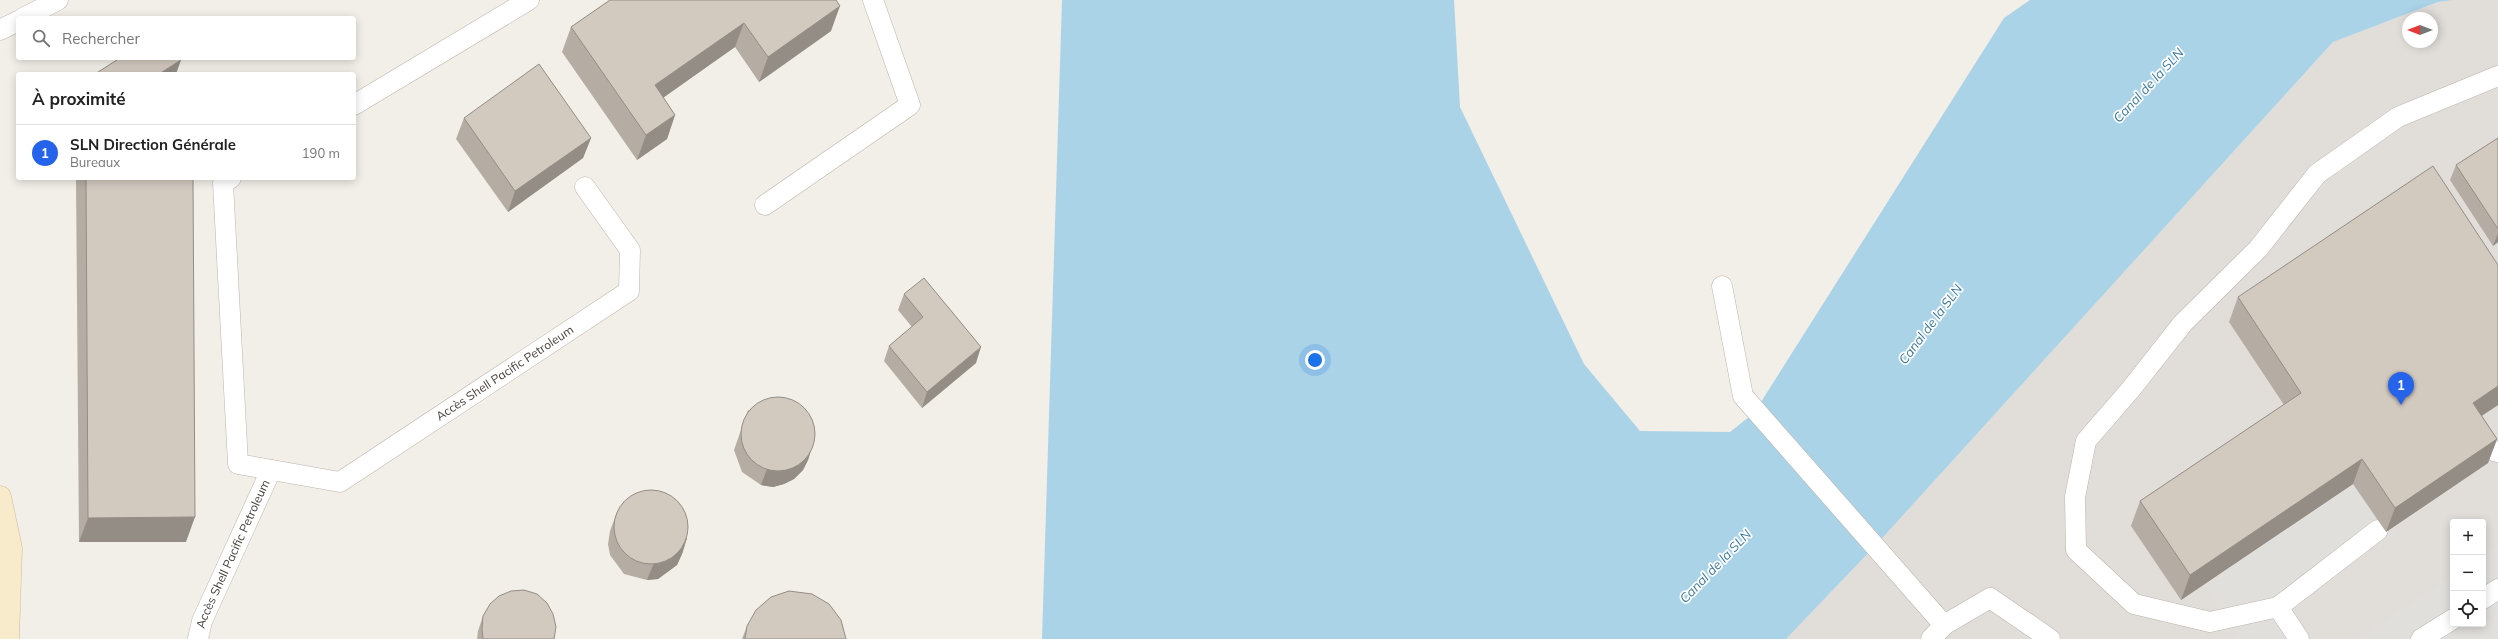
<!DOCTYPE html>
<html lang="fr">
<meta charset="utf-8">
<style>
body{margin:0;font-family:Mulish,sans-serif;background:#f6f6f6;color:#222}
.controls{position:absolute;right:12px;bottom:12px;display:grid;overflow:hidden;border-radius:4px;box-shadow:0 2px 10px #0003}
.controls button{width:36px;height:36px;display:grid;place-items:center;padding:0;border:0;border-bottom:1px solid #e0e0e0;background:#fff;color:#222;font:20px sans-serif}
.compass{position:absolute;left:2402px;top:12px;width:36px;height:36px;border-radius:50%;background:#fff;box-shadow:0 2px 10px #0003;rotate:270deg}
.you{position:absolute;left:1315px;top:360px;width:14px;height:14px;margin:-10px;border:3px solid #fff;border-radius:50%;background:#1a73e8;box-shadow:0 0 0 6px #1a73e833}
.badge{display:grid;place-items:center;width:26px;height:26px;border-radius:50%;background:#2563eb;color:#fff;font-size:13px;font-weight:700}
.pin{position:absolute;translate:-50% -33px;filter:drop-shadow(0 1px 2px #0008)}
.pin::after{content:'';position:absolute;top:21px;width:14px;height:12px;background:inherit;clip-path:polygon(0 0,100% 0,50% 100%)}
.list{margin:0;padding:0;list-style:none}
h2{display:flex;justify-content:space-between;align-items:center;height:52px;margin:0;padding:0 16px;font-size:17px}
h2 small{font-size:13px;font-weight:400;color:#767676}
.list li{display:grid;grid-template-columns:26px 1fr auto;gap:12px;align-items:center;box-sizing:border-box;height:56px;padding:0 16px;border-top:1px solid #e0e0e0}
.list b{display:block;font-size:15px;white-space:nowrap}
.list p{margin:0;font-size:13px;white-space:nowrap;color:#767676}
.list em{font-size:13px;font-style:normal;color:#767676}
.icon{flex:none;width:22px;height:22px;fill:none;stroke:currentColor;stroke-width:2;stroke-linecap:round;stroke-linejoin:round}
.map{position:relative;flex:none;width:2498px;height:639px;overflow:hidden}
.search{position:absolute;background:#fff;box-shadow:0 2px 10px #0003;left:16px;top:16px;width:340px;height:44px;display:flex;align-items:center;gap:10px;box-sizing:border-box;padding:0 14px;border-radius:4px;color:#767676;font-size:15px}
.panel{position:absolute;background:#fff;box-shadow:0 2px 10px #0003;left:16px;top:72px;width:340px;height:108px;border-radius:4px}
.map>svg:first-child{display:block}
.industrial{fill:#e1ddd9;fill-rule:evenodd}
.parking{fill:#e1dfdc}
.water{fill:#abd3e8}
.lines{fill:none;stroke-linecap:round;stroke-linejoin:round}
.lane-casing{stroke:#bcb5ab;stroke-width:21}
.secondary-casing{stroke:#ccbd9c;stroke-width:23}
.lane{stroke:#fff;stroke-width:20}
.secondary{stroke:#f8ebcb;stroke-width:22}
.wall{fill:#b5ada4}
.shaded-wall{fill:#938d86}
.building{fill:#d2c9bf;stroke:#938d86}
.labels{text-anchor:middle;stroke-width:3.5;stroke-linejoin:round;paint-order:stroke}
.street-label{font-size:12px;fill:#443e37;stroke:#fff}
.water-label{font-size:13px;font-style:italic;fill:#3b7a9d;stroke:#fff}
</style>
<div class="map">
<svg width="2498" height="639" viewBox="0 0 2498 639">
<rect width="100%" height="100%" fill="#f2eee8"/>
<path class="industrial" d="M2453,0H2498V639H1786L1876,545L2333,42L2438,2ZM2408,18H2432V42H2408ZM2453,522H2483V624H2453Z"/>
<path class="parking" d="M2352,451L2397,532L2278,615L2291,639H2239L2189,558Z
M2498,546V639H2358L2453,576V624H2483V556Z"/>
<path class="water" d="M1062,0H1454L1460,107L1584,364L1640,431L1730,432L1754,413L2004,18L2030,0H2453L2438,2L2333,42L1876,545L1786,639H1042Z"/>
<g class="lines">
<g class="lane-casing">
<g id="lane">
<path d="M23,18L58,0"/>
<path d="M0,30L18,21"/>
<path d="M354,105L529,0"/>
<path id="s1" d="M231,178L223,183L238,464L340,482L629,291L630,250L585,187"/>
<path d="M765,205L910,105L873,0"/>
<path d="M1722,286L1743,396L1944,625"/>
<path d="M2494,451L2498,452"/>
<path d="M2483,599L2498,589"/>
<path d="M2278,607L2210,622L2134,604L2076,550L2075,497L2086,441L2131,389L2183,323L2258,249L2317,174L2398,117L2498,76"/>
<path id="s2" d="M198,639L202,621L271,470"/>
<path d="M1931,639L1944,625L1990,598L2050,639"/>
<path d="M2299,639L2278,607L2378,530"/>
<path d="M2421,639L2453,619"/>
</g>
</g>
<g class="secondary-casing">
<path id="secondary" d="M0,497L11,548L8,639"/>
</g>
<use href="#lane" class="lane"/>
<use href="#secondary" class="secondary"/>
</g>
<path class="wall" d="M610,0L831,31L759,82L735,47L663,97L675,115L667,139L637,160L562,52L571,27Z
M464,118L591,138L583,158L508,212L456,139Z
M2498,138V242L2493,246L2450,180L2456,165Z
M76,178H193L186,542H79Z
M2498,265V405L2482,416L2497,439L2488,463L2386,532L2353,484L2181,600L2131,526L2140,501L2284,405L2229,322L2238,297Z
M904,294L976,363L922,408L884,361L889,346L912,327L898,310Z
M748,410L813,444L808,460L803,470L794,479L784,484L773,487L761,485L742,472L734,450Z
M616,515L687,538L682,554L677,565L658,579L647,580L624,574L610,555L608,544L610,531Z
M483,616L554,639H477L478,631Z
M747,626L846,639H742Z"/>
<path class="shaded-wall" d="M840,6L831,31L759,82L768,57Z
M744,23L735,47L646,110L655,85Z
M181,60L176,74H159Z
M675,115L667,139L637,160L646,135Z
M591,138L583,158L508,212L515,191Z
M2498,233V242L2493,246Z
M981,347L976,363L922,408L927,392Z
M2498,386V405L2464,427L2473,403Z
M2497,439L2488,463L2386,532L2395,508Z
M813,444L808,460L803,470L794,479L784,484L773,487L761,485L767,469Z
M2362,459L2353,484L2181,600L2190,575Z
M195,517L186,542H79L88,518Z
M687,538L682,554L677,565L658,579L647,580L653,565Z"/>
<path class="building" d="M610,0H836L840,6L768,57L744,23L655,85L675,115L646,135L571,27Z
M120,58H179L181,60L159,74H95Z
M539,64L591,138L515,191L464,118Z
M2498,138V229L2456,165Z
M2433,166L2498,265V386L2473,403L2497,439L2395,508L2362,459L2190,575L2140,501L2301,393L2238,297Z
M86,178H193L195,517L88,518Z
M924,278L981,347L927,392L889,346L923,317L904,294Z
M741 434a37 37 0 1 1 74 0a37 37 0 1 1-74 0Z
M614 527a37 37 0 1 1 74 0a37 37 0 1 1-74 0Z
M524,590L537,594L547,603L553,614L556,627L554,639H483L482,629L483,616L490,604L499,596L511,591Z
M789,591L812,594L829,604L841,620L846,639H745L747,626L756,610L771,597Z"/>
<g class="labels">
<g class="street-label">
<text dy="4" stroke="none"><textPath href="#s1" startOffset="592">Accès Shell Pacific Petroleum</textPath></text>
<text dy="4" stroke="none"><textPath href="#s2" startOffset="92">Accès Shell Pacific Petroleum</textPath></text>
</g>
<g class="water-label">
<text transform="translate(2148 85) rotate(-47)" y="5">Canal de la SLN</text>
<text transform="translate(1930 324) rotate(-53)" y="5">Canal de la SLN</text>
<text transform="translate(1715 566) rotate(-46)" y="5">Canal de la SLN</text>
</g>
</g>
</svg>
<div class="controls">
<button>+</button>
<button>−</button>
<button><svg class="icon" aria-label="locate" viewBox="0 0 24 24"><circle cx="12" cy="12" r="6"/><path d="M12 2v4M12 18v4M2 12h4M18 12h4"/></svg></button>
</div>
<svg class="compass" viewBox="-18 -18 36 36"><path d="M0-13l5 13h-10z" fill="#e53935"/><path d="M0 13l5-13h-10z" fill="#767676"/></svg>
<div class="you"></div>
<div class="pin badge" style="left:2401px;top:405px">1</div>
<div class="search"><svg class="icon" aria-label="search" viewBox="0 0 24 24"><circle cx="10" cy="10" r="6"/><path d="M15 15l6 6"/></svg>Rechercher</div>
<section class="panel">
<h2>À proximité<small></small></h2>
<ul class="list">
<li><span class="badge">1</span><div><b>SLN Direction Générale</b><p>Bureaux</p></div><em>190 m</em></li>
</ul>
</section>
</div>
